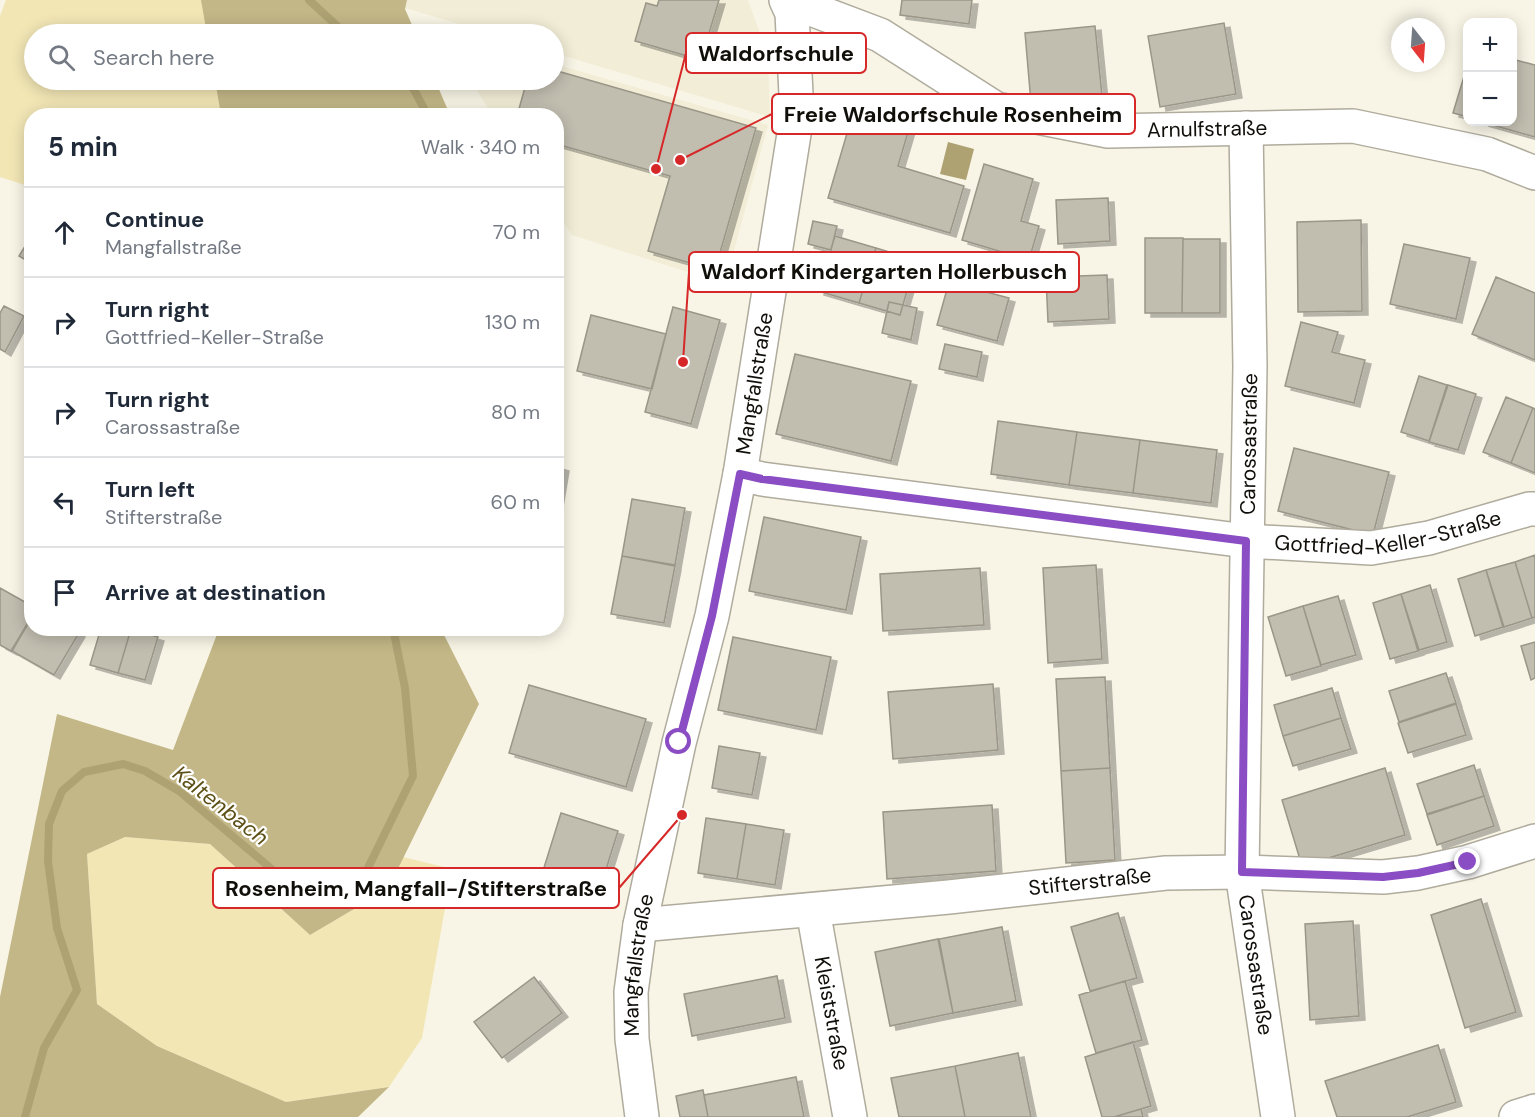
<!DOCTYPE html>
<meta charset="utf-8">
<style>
body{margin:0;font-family:"DM Sans",sans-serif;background:#f2f2f3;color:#1f2937}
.controls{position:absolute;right:18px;top:18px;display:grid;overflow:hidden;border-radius:12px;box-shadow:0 3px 15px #0003}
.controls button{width:54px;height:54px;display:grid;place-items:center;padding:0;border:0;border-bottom:2px solid #e0e1e3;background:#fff;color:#1f2937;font:30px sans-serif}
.compass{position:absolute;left:1391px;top:18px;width:54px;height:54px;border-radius:50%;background:#fff;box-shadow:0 3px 15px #0003;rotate:163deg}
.stop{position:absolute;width:18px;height:18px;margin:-14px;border:4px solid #8b4dc3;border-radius:50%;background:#fff}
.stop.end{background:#8b4dc3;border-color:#fff;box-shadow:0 2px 6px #0008}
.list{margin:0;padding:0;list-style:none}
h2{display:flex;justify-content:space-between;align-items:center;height:78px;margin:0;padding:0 24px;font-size:26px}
h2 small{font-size:20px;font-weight:400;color:#747a83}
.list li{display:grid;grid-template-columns:39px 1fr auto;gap:18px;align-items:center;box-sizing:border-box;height:90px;padding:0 24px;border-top:2px solid #e0e1e3}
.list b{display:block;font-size:22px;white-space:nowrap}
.list p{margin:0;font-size:20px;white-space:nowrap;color:#747a83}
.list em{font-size:20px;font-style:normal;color:#747a83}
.icon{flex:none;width:33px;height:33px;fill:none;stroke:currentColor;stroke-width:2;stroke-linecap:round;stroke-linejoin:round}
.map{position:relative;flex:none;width:1535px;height:1117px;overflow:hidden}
.search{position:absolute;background:#fff;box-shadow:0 3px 15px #0003;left:24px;top:24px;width:540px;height:66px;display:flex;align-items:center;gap:15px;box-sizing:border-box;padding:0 21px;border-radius:33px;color:#747a83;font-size:22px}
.panel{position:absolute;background:#fff;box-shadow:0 3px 15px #0003;left:24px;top:108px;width:540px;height:528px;border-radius:24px}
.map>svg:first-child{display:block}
.built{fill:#f2edd6}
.green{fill:#f2e6b5}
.forest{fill:#c3b787}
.water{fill:#aea273}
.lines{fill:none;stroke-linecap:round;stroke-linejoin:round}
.stream{stroke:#aea273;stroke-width:8}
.building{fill:#c1bdaf;stroke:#9a9688;stroke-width:1.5;filter:url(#shadow)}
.minor-casing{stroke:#afab9d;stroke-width:36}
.minor{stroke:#fff;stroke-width:33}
.route{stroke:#8b4dc3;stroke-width:8}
.labels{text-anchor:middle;stroke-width:4.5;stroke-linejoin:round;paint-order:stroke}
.street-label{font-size:21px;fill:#110f0a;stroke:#fff}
.water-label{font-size:22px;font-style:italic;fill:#5d5017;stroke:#fff}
.leader{fill:none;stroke:#d62828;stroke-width:2}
.callout-dot{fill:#d62828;stroke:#fff;stroke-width:2}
.callout{fill:#fff;stroke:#d62828;stroke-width:2}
.callout-label{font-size:22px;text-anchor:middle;font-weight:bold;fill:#110f0a}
</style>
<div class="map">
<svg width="1535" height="1117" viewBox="0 0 1535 1117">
<defs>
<filter id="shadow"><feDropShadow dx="6" dy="4" stdDeviation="0" flood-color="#0004"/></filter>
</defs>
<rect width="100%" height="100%" fill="#f8f5e6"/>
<path class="built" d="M407,0H748L768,56L770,117L554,53V34H493L405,8Z
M554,64L768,125L725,284L572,235L557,214L556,116L492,115L471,80H554Z"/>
<path class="green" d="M6,0H202L208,34H34V80H216L222,115L32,116L31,187L0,177V16Z
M125,837L210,844L310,935L388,889L403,857L452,869L422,1038L389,1087L286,1102L157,1046L97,1004L87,854Z"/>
<path class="forest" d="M201,0H407L405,9L416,34H207Z
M215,80H435L450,115H221Z
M219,629H441L479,704L388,889L310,935L210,844L125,837L87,854L97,1004L157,1046L286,1102L389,1087L358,1117H0V997L57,714L173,750Z"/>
<path class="water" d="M948,142L974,149L966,180L940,174Z"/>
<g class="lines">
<path class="stream" d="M309,0L346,34
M402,80L413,88L428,116
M25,1117L44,1048L77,990L57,928L48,861L49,824L62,791L84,772L123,764L145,771L179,791L299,892L318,895L340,891L363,878L413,776L405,688L393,628"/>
</g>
<path class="building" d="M659,0H719L701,60L635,41L646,3L657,6Z
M902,0H972L969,24L900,15Z
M1224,23L1236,94L1160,107L1148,36Z
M1095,26L1102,96L1031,103L1025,33Z
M1512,59L1535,65V137L1482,122H1512Z
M1468,63V117L1453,113Z
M554,70L756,128L715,270L648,251L670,176L556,144V116H517L527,80H554Z
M858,96L914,112L898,166L964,186L950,233L828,198Z
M984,164L1033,179L1021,221L1039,226L1029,260L962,240Z
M1108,198L1110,241L1058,244L1056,200Z
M1361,220L1362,311L1298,312L1297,222Z
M813,221L837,226L831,250L808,244Z
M32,235V264L19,256Z
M835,236L876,248L859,303L818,291Z
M1145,238H1183L1182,313H1145Z
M1183,239H1220V313H1182Z
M1404,244L1470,258L1456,319L1390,304Z
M876,248L916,260L900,315L859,303Z
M1107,275L1109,319L1048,322L1046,277Z
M1496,277L1535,293V360L1472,334Z
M949,282L1009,298L997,341L937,325Z
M889,302L917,308L911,340L882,333Z
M4,306L24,316L5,352L0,349V313Z
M673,307L720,320L691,424L645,412Z
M591,315L666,334L652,389L577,371Z
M1301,322L1338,332L1332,352L1365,360L1354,403L1285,386Z
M945,344L982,352L977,377L939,369Z
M795,354L911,381L891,461L776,434Z
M1419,376L1447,385L1429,441L1401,432Z
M1448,385L1476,394L1458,450L1429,442Z
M1506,397L1533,408L1511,463L1483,452Z
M1533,408L1535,409V473L1511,463Z
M998,421L1077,432L1069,485L991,474Z
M1077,432L1140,440L1133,493L1069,485Z
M1140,440L1217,450L1211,503L1133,493Z
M1294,448L1389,472L1373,535L1278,511Z
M556,465L563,467L557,503H556Z
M632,499L685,508L675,565L622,556Z
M764,517L861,537L846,610L749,591Z
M1535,555V617L1532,618L1515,562Z
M622,556L675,566L664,623L611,614Z
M1515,562L1532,618L1504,627L1486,570Z
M1096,565L1102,659L1048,663L1043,568Z
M980,568L984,625L883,631L880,574Z
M1486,570L1503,627L1475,636L1458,579Z
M1430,585L1447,642L1419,650L1401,594Z
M0,588L32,606V616L11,651L0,645Z
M1401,594L1418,651L1390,659L1373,603Z
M1338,596L1356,655L1321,665L1303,606Z
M1303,606L1321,666L1286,676L1268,617Z
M32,617V628H71L79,633L54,675L12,651Z
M101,628L131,629L118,673L90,665Z
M131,629L158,637L145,680L118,673Z
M733,637L831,657L816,730L718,710Z
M1535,642V678L1531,680L1521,646Z
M1446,673L1456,703L1399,722L1389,691Z
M1105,677L1110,768L1061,771L1056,679Z
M993,684L998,750L893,759L888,692Z
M529,685L646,719L626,787L509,753Z
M1332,688L1341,718L1283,736L1274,705Z
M1456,704L1466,735L1408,753L1398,723Z
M1341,718L1351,749L1293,766L1283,736Z
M719,746L760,753L752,795L712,788Z
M1474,765L1484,796L1427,814L1417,784Z
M1110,768L1115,860L1066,863L1061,771Z
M1385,768L1405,835L1302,866L1282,800Z
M1484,796L1494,826L1437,845L1427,815Z
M992,805L996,871L887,879L883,812Z
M561,813L618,831L599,892L542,874Z
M706,818L746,824L737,879L698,873Z
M746,824L784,830L775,885L737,879Z
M1481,899L1516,1012L1465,1028L1431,915Z
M1118,913L1137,978L1090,991L1071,927Z
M1353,921L1359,1016L1310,1020L1305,924Z
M1002,927L1016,1001L953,1013L939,939Z
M938,939L953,1013L890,1026L875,952Z
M777,976L785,1018L692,1036L684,994Z
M534,977L562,1013L502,1058L474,1022Z
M1125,981L1142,1040L1096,1053L1079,995Z
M1133,1042L1151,1106L1114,1117H1102L1085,1057Z
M1438,1045L1456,1102L1407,1117H1337L1325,1081Z
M1018,1053L1031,1117H965L955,1066Z
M955,1066L965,1117H899L891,1078Z
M796,1077L804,1117H708L704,1095Z
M703,1090L708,1117H680L676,1096Z
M1141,1109L1143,1117H1114Z"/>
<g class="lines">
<g class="minor-casing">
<g id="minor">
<path id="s1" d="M792,13L811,9L880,35L996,109L1108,131L1353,126L1487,154L1535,173"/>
<path id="s2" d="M1246,128L1250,366L1242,872L1278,1117"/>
<path id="s3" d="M740,474L762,479L1246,541L1371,548L1429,538L1529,509H1535"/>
<path id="s4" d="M813,910L850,1117"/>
<path id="s5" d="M640,925L949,897L1166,873L1242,872L1383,877L1418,873L1468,862L1535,841"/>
<path id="s6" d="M642,1117L632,1039L631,992L640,925L679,743L712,616L740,474L797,115L792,13L786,0"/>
<path d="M1516,1117L1535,1111"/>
</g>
</g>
<use href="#minor" class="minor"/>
</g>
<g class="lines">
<path class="route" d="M679,742L712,616L740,474L762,479L1246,541L1242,872L1383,877L1418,873L1468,862"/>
</g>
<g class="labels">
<g class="street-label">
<text dy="7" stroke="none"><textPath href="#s1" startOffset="444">Arnulfstraße</textPath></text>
<text dy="7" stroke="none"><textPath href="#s6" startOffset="747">Mangfallstraße</textPath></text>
<text transform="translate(1249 444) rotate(-89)" y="7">Carossastraße</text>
<text dy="7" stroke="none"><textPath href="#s3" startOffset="654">Gottfried-Keller-Straße</textPath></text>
<text dy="7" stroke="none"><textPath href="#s5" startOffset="452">Stifterstraße</textPath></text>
<text dy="7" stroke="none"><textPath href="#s6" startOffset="153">Mangfallstraße</textPath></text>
<text dy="7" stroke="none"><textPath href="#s2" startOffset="838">Carossastraße</textPath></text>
<text dy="7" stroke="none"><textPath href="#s4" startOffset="105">Kleiststraße</textPath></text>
</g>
<g class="water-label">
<text transform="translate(221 805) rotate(38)" y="8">Kaltenbach</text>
</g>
</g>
<path class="leader" d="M656 169L686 53M680 160L772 114M683 362L689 272M682 815L619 888"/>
<g class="callout-dot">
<circle cx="656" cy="169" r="6"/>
<circle cx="680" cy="160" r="6"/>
<circle cx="683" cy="362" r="6"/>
<circle cx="682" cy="815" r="6"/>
</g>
<g class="callout">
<rect x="686" y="33" width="180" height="40" rx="6"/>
<rect x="772" y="94" width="363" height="40" rx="6"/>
<rect x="689" y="252" width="390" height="40" rx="6"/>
<rect x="213" y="868" width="406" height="40" rx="6"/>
</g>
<g class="callout-label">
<text x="776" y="61">Waldorfschule</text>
<text x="953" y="122">Freie Waldorfschule Rosenheim</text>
<text x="884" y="279">Waldorf Kindergarten Hollerbusch</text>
<text x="416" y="896">Rosenheim, Mangfall-/Stifterstraße</text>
</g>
</svg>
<div class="controls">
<button>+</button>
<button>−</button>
</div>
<svg class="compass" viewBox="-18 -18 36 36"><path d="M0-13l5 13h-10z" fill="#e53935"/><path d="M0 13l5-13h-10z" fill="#747a83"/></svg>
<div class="stop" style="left:679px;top:742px"></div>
<div class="stop end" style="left:1468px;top:862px"></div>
<div class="search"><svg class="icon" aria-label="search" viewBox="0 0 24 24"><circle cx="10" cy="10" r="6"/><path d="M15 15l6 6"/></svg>Search here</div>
<section class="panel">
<h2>5 min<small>Walk · 340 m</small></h2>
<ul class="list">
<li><svg class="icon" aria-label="ahead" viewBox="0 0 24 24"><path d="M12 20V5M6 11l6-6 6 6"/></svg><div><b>Continue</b><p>Mangfallstraße</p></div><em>70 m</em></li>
<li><svg class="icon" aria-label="right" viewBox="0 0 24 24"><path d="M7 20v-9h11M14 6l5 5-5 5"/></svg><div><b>Turn right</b><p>Gottfried-Keller-Straße</p></div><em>130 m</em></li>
<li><svg class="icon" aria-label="right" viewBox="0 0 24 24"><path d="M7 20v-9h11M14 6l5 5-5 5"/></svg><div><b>Turn right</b><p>Carossastraße</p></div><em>80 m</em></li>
<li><svg class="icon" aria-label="left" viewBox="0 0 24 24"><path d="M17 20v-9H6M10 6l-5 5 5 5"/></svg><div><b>Turn left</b><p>Stifterstraße</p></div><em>60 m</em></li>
<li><svg class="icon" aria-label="arrive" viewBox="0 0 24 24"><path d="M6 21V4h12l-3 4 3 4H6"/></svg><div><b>Arrive at destination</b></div></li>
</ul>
</section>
</div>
